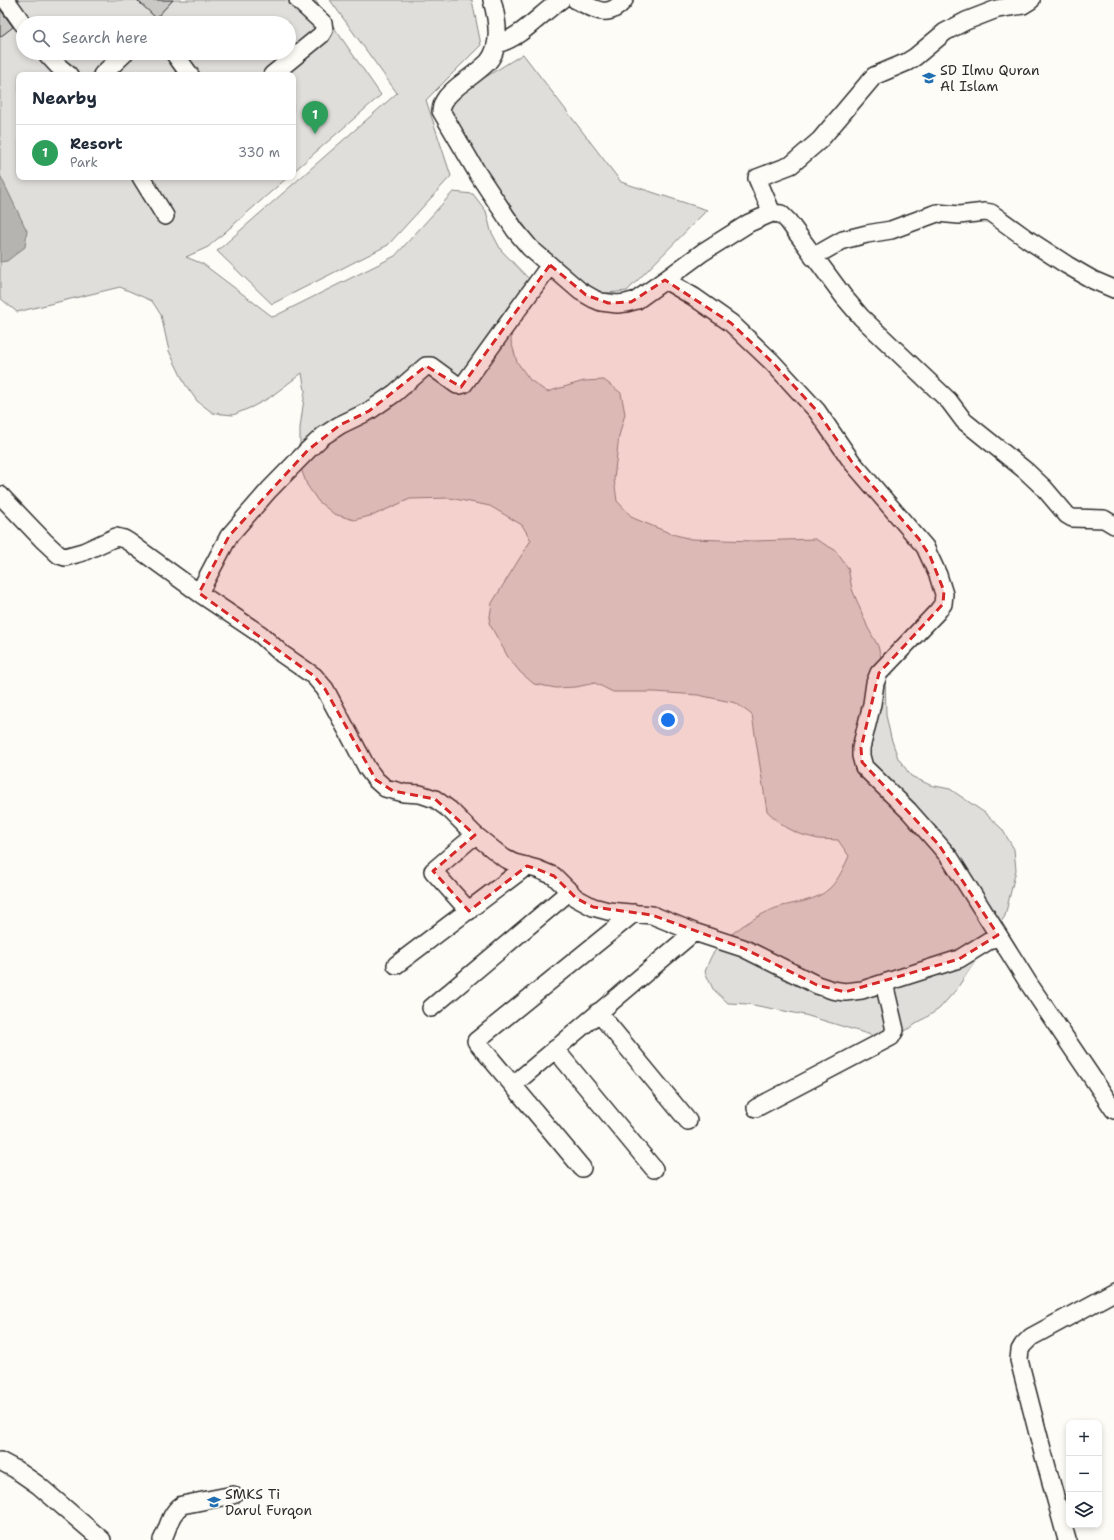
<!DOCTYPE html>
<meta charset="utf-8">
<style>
body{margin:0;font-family:"Shantell Sans",sans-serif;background:#f6f6f7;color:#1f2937}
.controls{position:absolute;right:12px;bottom:12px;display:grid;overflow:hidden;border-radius:8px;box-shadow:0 2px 6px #0003}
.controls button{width:36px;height:36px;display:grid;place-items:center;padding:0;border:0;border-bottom:1px solid #e0e1e3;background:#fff;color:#1f2937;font:20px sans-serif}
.you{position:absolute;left:668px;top:720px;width:14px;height:14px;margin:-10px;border:3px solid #fff;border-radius:50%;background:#1a73e8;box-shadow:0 0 0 6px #1a73e833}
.badge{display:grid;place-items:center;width:26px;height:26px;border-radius:50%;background:#1f6fb2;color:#fff;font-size:13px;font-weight:700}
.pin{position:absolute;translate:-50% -33px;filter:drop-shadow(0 1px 2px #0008)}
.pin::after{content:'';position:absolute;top:21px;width:14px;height:12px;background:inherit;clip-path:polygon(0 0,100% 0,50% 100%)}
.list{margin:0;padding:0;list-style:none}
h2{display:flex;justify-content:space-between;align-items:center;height:52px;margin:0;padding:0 16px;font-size:17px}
h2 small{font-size:13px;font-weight:400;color:#747a83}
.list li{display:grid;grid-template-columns:26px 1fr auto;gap:12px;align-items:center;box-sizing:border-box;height:56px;padding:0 16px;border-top:1px solid #e0e1e3}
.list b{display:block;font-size:15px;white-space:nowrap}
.list p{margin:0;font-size:13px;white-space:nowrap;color:#747a83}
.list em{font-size:13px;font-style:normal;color:#747a83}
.icon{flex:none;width:22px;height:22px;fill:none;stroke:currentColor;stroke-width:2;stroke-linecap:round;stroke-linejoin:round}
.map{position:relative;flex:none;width:1114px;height:1540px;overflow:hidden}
.search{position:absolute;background:#fff;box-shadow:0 2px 6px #0003;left:16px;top:16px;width:280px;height:44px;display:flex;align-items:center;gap:10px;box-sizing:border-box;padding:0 14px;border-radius:22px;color:#747a83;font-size:15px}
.panel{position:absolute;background:#fff;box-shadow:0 2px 6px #0003;left:16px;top:72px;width:280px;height:108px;border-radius:8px}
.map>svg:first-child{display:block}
.green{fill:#dfdeda;stroke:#858482;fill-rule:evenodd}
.water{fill:#b5b4b1;stroke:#7e7d7b}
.building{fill:#c9c8c4;stroke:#2b2b2b}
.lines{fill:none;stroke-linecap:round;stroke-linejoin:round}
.minor-casing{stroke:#2b2b2b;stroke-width:20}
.minor{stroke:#fdfcf7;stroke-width:17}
.marked{fill:#d62828;fill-opacity:0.2;stroke:#d62828;stroke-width:3;stroke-dasharray:8 5;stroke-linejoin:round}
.labels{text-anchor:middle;stroke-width:4;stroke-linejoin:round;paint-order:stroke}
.poi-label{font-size:14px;fill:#2b2b2b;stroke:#fdfcf7;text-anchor:start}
</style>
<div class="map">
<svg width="1114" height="1540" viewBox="0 0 1114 1540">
<rect width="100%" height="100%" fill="#fdfcf7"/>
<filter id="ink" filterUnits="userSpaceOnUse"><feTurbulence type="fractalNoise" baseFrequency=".025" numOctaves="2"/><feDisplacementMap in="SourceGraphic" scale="8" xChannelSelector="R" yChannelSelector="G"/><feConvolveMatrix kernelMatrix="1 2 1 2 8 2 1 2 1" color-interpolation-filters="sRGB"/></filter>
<g filter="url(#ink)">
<path class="green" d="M0,0H315L381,95L293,172V75H19V177H288L208,247L186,257L203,264L273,317L395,256L453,192L473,194L486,211L491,231L501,250L532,282L513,320L511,341L517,362L530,380L547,392L584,381L604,380L621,393L625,414L619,436L614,479L617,501L633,518L672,534L691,539L754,541L815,539L835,550L848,568L852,589L868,628L878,646L885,673L886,715L891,738L898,758L911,776L930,785L950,789L985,813L1002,829L1014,849L1016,870L1005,916L956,990L939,1009L902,1033L881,1038L805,1015L748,1004L728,1003L713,989L705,972C707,967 709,960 712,955C724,936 755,916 776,908C794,902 816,902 830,888C839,879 844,867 849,856L838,840L818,839L799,834L782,825L767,811L752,715L736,703L698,695L655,692H613L595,683L576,687L556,688L534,684L520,672L508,657L489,623L492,603L531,540L522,525L490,506L450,498L410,499L374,515L354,520L334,514L318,501L307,485L300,466V428L305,391L302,373L269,398L252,407L233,415L213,413L197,401L185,384L169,351L161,315L152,301L120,287L17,312L0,298ZM23,23H289V53H23Z
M330,0H472L481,45L426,100L451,176L388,245L272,304L217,251L397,93Z
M523,54L621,182L707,210L627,291L597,294L542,251L447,115L458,94Z"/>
<path class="water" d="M0,175L27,231L25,247L7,261L0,262Z"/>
<path class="building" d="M137,0H173L156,18Z
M0,9L13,27L0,37Z"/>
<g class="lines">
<g class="minor-casing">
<path id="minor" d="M6,0L23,24
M492,0C497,18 502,46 488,62C479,71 467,79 457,87C449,94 442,100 441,111L478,174L515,230L530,248L580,291L594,299L601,302L617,304L626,303L637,300L665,280L694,297L731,323L772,362L817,411L852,462L925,547L938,575L944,594L943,604L937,612L879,673L875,683L872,704L861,748V756L864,767L909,811L939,845L950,858L1029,984L1114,1110
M576,0C594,9 608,20 624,0
M497,44C521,38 540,14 561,0
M46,53L58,66L69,75
M174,53L190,75
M102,75L125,53
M272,75L321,35L324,30L323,23L298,0
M141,177L165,216
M772,213L757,178L791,165L820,140L874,76L907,62L915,57L945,32L966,21L997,9L1023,5L1031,0
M813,257L843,240L867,234L891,230L937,213L959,215L985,212L991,213L1027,239L1067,265L1093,280L1114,289
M665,280L703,252L749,223L772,213L781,214L788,221L844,297L861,317L949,401L964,421L1026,471L1044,488L1067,515L1072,518L1104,519L1114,525
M0,495L44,541L59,555L65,557L83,552L116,537L124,539L129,542L199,593L260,634L282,654L314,676L325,689L367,768L376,780L385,788L404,793L420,794L435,799L450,810L475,835L504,858L514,863L537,869L554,876L576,898L593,907L608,911L652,915L694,932L743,948L817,985L832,990L845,992L862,990L959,959L998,935
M199,593L229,536L269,490L308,450L323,436L340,425L369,411L395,393L426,366H431L457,385H460L464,384L550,265
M469,911L433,871L475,835
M396,965L527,866
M431,1008L570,891
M598,1012L688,1121
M555,1049L654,1169
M513,1085L694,932
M756,1108L891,1037L895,1030L884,983
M582,1168L476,1041L634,913
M0,1461L15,1469L38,1485L102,1540
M162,1540C169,1528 169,1514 182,1505L233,1495
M1067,1540L1043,1453L1019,1360L1020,1350L1023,1345L1031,1337L1114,1292"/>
</g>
<use href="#minor" class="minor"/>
</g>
</g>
<path class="marked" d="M550,265L586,295L608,303L631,302L665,280L731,323L772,362L817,411L852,462L919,539L930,556L944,591L943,604L879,673L861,748L862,762L939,845L998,935L959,959L845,992L817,985L743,948L652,915L593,907L576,898L554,876L537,869L527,866L469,911L433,871L475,835L435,799L393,791L376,780L325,689L314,676L199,593L229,536L308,450L340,425L369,411L426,366L461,387Z"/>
<defs>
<g id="school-bare" transform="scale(1.08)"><path d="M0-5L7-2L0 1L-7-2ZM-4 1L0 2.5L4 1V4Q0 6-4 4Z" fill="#1f6fb2" stroke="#fdfcf7" stroke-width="2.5" paint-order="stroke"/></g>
</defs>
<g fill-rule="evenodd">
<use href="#school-bare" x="929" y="78"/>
<use href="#school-bare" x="214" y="1502"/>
</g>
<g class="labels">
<g class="poi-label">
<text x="940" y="75">SD Ilmu Quran<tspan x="940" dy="16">Al Islam</tspan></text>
<text x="225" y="1499">SMKS Ti<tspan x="225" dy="16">Darul Furqon</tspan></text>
</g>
</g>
</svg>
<div class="controls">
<button>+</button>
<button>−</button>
<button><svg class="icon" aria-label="layers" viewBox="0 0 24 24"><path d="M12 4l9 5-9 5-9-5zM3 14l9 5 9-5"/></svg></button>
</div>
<div class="you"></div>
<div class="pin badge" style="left:315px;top:134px;background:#2e9e5b">1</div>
<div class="search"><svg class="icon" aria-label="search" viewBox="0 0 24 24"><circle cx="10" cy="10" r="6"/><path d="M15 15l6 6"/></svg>Search here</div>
<section class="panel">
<h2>Nearby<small></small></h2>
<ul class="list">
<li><span class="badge" style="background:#2e9e5b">1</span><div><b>Resort</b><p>Park</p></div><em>330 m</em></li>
</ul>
</section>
</div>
